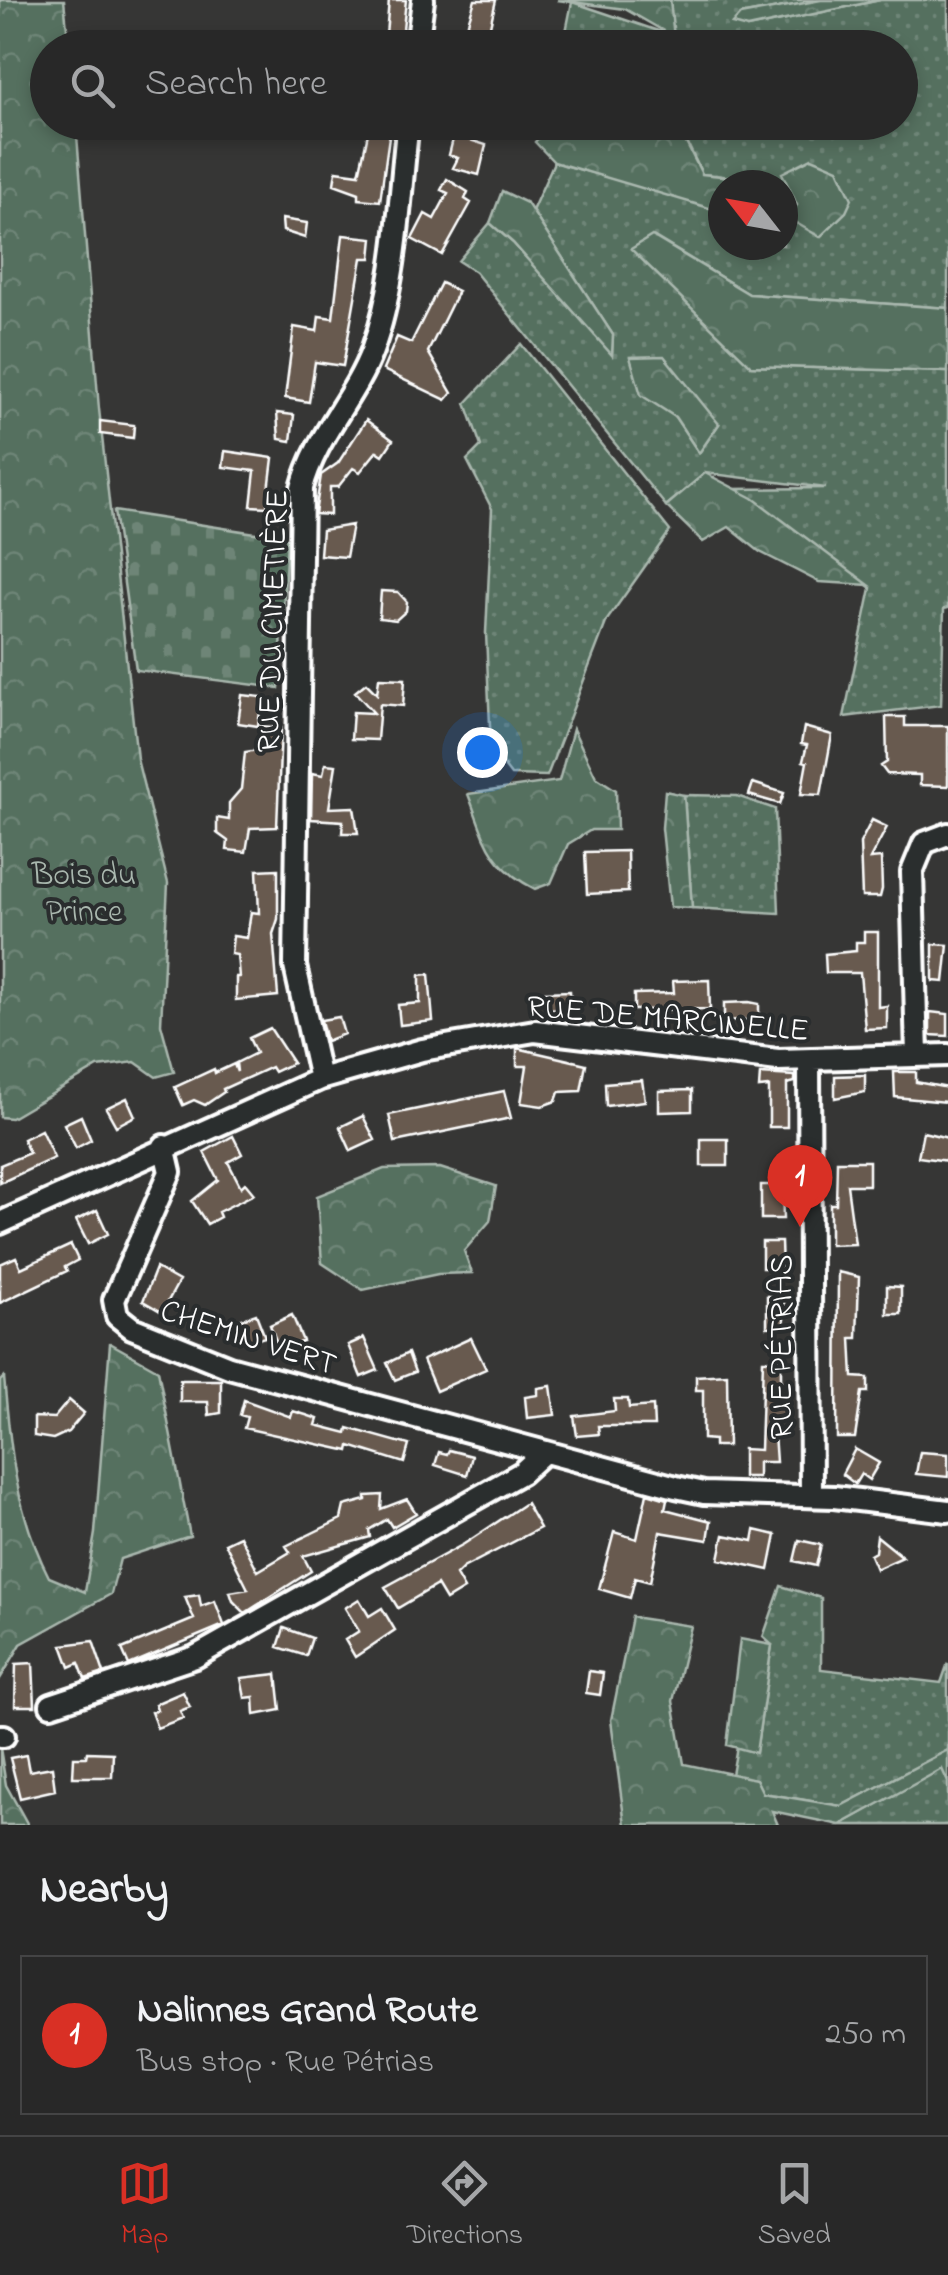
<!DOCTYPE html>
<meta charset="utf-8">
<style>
body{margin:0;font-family:"Indie Flower",sans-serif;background:#303030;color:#f1f3f6}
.compass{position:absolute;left:708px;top:170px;width:90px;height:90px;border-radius:50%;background:#282828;box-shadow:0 5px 15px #0003;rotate:301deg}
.you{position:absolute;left:482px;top:752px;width:35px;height:35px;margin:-25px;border:8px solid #fff;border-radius:50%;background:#1a73e8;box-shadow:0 0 0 15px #1a73e833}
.badge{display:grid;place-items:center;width:65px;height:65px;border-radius:50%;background:#d93025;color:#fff;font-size:32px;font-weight:700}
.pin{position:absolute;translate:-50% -82px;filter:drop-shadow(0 2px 5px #0008)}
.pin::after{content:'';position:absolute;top:52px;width:35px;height:30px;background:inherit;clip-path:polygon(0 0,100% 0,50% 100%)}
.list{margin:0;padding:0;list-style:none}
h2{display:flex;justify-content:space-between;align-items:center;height:130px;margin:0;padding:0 40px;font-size:42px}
h2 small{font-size:32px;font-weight:400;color:#a5a6a8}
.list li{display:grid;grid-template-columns:65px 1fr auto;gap:30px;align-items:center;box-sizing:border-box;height:160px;margin:0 20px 20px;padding:0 20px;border:2px solid #444445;border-radius:0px}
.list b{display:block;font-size:38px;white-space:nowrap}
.list p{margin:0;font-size:32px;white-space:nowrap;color:#a5a6a8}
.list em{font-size:32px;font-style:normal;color:#a5a6a8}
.icon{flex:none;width:55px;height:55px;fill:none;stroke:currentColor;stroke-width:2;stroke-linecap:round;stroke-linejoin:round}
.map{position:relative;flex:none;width:948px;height:1825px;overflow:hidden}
.search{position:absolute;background:#282828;box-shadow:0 5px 15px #0003;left:30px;right:30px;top:30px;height:110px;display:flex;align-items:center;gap:25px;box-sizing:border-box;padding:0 35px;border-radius:55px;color:#a5a6a8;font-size:38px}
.sheet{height:310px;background:#282828}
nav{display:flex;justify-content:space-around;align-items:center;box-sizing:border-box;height:140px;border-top:2px solid #444445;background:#282828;font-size:28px;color:#a5a6a8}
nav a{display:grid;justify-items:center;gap:5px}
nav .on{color:#d93025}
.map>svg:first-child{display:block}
.grass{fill:url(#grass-dots);stroke:#aab8af;stroke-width:2.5;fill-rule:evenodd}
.forest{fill:url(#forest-crowns);stroke:#aab8af;stroke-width:2.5}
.cemetery{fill:url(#cemetery-stones);stroke:#aab8af;stroke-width:2.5}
.building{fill:#685a4f;stroke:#fff;stroke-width:2.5}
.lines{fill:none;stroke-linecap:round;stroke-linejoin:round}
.minor-casing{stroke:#fff;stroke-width:28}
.minor{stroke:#2a2d2e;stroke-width:20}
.labels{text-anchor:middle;stroke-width:8;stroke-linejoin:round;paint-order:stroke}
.street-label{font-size:32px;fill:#fff;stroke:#2a2d2e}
.park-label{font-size:32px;fill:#aab8af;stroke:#2a2d2e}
</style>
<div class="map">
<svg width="948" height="1825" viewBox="0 0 948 1825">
<defs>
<pattern id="grass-dots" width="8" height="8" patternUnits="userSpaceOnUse" patternTransform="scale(2.5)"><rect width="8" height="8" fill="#55705f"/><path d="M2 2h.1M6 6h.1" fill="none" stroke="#6e8577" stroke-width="1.8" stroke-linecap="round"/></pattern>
<pattern id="forest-crowns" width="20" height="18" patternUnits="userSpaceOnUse" patternTransform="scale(2.5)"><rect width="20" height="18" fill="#55705f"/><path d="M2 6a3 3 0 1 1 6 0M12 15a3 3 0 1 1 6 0" fill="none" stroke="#6e8577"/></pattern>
<pattern id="cemetery-stones" width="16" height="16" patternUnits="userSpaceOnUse" patternTransform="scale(2.5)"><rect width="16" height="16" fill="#55705f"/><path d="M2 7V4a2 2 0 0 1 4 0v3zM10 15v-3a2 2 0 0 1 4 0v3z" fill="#6e8577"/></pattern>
</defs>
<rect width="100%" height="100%" fill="#363635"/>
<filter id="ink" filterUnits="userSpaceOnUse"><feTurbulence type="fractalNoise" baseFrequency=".01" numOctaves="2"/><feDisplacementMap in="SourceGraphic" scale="20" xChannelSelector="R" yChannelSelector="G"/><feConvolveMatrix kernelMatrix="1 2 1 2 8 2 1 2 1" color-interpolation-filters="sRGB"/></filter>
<g filter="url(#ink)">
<path class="grass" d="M670,0H821L740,15L747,28L880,0H948V308L749,294L653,236L751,366L948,372V608L944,609L941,705L844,717L871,588L734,489L826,488L705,473L666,506L475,272L458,261L490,223L513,243L612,354L613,335L532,211L554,162L723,210V245H783V185H742L740,178L702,174L685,138L626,123L900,122V48L563,47L572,2L673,36ZM675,417L719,424L699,453Z
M521,344L670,531L607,620L547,776L511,775L491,749L486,633L492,509L467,460L481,446L466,403Z
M684,795L737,796L775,809L779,913L692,908Z
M781,1586L821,1598V1669L941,1683L948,1663V1750L841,1806L762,1793L756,1779L732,1775L737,1747L756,1752L772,1645L763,1637Z
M942,1768L948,1782V1825H840Z"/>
<path class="forest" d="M0,0H64L69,47L48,48V122L76,123L99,409L137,759L168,883L161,1024L174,1072L156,1077L135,1062L98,1067L11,1118L0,1117Z
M557,0H670L674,37L625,9Z
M821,0H880L747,28L732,24L740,15Z
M552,122L617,123L684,139L702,174L740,178L742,185H723V210L719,211L554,162L535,142Z
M812,158L838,169L852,199L846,212L820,237L786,217L797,205L782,173Z
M502,191L527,203L613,335L612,355L513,243L490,223Z
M652,236L749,294L948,308V372L751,366L631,249Z
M664,356L719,424L699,453L675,417L641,395L630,357Z
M705,473L753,498L869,585L819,582L760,552L729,527L703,542L666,506Z
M573,729L596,777L616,790L617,830H591L568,844L551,883L535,889C488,865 486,840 468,794L559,781Z
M665,791L684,795L692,908L670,907L662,828Z
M440,1168L496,1186L490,1221L464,1251L472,1273L438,1274L363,1290L322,1263L317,1196L384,1169Z
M110,1343L158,1370L190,1536L120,1559L111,1594L21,1644L0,1679V1381L4,1377C10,1448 16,1513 49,1577L85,1592L95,1533Z
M632,1617L691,1626L673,1701L684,1764L756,1779L763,1793L841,1806L948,1750V1782L942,1769L840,1825L772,1811L778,1825H625L611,1720Z
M740,1639L772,1645L756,1753L727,1745Z
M0,1748L6,1785L28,1825H0Z"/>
<path class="cemetery" d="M114,511L287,538L279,688L136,670Z"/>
<path class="building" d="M389,0H406L401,48L385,46Z
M475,0H496L485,48H460Z
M343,122H391L380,201L359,199V193L334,184L336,171L359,174L368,133L343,130Z
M454,135L486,145L479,175L453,168L458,158L449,155Z
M447,179L468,192L465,199L471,203L442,255L412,239L425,214L434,219L448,193L441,190Z
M282,219L307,223L305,238L283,231Z
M343,235L373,238L371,258H362L343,366L315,362L309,402L285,398L294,327L317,331L319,316L333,318Z
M441,283L458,291L428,352L452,393L446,400L383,370L397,337L411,343Z
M277,413L294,415L291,441L279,439Z
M366,420L393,440L383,455L377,451L360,472L353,468L338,487H330V515L315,514L321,475L338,463Z
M100,421L134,425L133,438L100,434Z
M225,451L273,458L267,507L251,506L255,471L223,467Z
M352,525L346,557L320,555L322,530Z
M381,591L398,592L407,602L406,611L396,620L379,618Z
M379,678L405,679L403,706L380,704L377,740L351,739L353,712L374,713L355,692L366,683L377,694Z
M242,695L262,697L258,726L238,723Z
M886,717H905V726H948V786L920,785V775L887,774L881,766L887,762Z
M261,726L281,728L277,827L250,828L246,852L227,850L228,841L217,833V818L229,820V803L241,789L245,752L258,750Z
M804,727L832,735L821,795L801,794L807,762L803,761L807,745L801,744Z
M325,764L336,765L329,808L354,807L358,833H342L343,821L311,819L312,773L323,775Z
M753,783L784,793L780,804L749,795Z
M872,820L887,827L870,859L881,858L882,889L880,897H862L860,843Z
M627,851L628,892L587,894L585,852Z
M278,869V919L273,934L278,996L236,1000V977H239L237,955L231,954L233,936L247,938L251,912L259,913L257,870Z
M864,932H878V1007L887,1006V1028L865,1029L860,973H826L825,954L856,951V942H864Z
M933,944L948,945L944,982L933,981Z
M429,974L433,1021L400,1025L398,1005L420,1003V975Z
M709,980L710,1009L634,1010V994L674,993L673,981Z
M570,991L571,1008L545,1009V992Z
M749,1002L759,1004V1019L724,1021V1003Z
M930,1012L948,1014V1036L930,1035Z
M339,1017L344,1034L326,1041L321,1020Z
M270,1028L293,1063L274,1072L271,1067L223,1089L224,1092L205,1105L194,1100L183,1105L175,1087L214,1069L215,1073L234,1064L237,1072L236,1063L256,1053L249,1038Z
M517,1048L586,1064L581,1091L559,1092L556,1101L542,1106L521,1103L527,1066H517Z
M894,1072H916V1082L948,1088L946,1102L895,1097Z
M760,1074L795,1076V1082L787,1084V1127H769V1087L759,1088Z
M865,1075V1092L835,1098V1076Z
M642,1080L645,1101L606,1106L605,1083Z
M692,1090V1111L659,1112V1091Z
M504,1091L511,1118L395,1142L389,1115Z
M127,1098L135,1116L116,1126L106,1108Z
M81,1116L91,1140L76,1148L64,1124Z
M363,1116L375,1140L351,1151L340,1127Z
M41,1130L54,1158L0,1183V1165L29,1153L23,1139Z
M923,1132L948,1138V1161L918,1157Z
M233,1136L242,1154L228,1162L241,1187L245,1183L254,1194L218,1212L220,1217L207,1224L192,1201L218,1180L204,1152Z
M701,1139H728V1166H701Z
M837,1161H869V1185H847L855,1244L830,1245V1204H836Z
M761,1185H782L783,1219H761Z
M97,1210L108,1234L88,1244L76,1220Z
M762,1242H781L782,1268H762Z
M71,1245L78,1260L65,1267L67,1271L0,1303V1264L16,1257L21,1268Z
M156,1268L179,1281L162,1312L143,1301Z
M838,1272L859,1277L857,1338H851L853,1377L868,1378V1392H862L855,1438H837Z
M887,1286L901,1287V1314H887Z
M767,1296H784V1326L767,1327Z
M256,1314L265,1337L245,1343L239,1326L244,1324L242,1319Z
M292,1315L303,1341L280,1351L270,1325Z
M364,1338L378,1370L361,1377L348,1345Z
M471,1338L486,1369L436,1391L423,1360Z
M408,1353L415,1372L395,1380L387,1363Z
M763,1360H781V1404H787V1419H773L776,1462H758V1477H743V1449L760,1450Z
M727,1374L728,1446H714V1440L703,1439V1390H696V1376Z
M180,1380H221V1413L209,1415L208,1402H180Z
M551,1386L555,1415L527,1418L525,1397L538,1395V1388Z
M614,1399H628L629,1408L653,1406L654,1426H598L599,1434L577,1436L574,1416L615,1411Z
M69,1400L84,1413L68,1432L53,1439L34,1436V1417L54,1418Z
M244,1400L291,1417L293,1411L306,1415L318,1419L316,1425L347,1433L348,1428L409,1445L404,1463L350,1446L349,1451L244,1428L247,1417L240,1415Z
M855,1449L879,1463L869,1480L861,1474L855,1484L842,1474Z
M449,1450L472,1456L467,1475L435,1465L439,1452L447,1454Z
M920,1452L948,1454V1477L916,1474Z
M647,1493L667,1499L665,1509L711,1521L708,1540L660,1532L650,1582L635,1578L630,1598L599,1589L614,1532L637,1539Z
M382,1495L381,1509L407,1499L416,1513L392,1527L387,1519L369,1530L370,1537L303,1556L311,1571L245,1613L233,1601L230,1592L248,1589L225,1543L240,1536L258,1571L290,1552L286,1546L341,1519L344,1506L366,1500V1496Z
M526,1503L540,1528L463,1568L456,1575L464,1589L446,1600L437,1585L398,1608L385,1587L464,1544Z
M755,1530L776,1535L769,1570L719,1559L724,1535L753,1541Z
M877,1536L903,1557L876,1569L870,1555L875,1552Z
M799,1540L821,1545L816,1566L794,1561Z
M199,1595L201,1606L215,1601L224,1625L129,1665L122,1649L194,1619L185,1597Z
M359,1599L369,1616L382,1608L395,1630L355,1657L345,1640L359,1631L345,1608Z
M284,1628L312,1638L306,1656L278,1647Z
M93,1641L104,1673L85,1679L79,1663L70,1667L62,1645Z
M33,1663L35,1706H15L16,1664Z
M589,1671L603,1673L600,1695L586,1693Z
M277,1674L281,1710L255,1715L254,1697L245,1698L241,1678Z
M183,1692L190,1707L180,1711L183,1718L157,1728L151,1712L157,1710L155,1704Z
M87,1752L113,1753L112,1777H73L74,1757H86Z
M26,1755L29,1771L52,1767L55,1790L20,1798L10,1758Z"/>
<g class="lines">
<g class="minor-casing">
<path id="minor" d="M417,48L423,0
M917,1056L912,872L924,843L948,834
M809,1060L811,1496
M320,1079L295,966L302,488C315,437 354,399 372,351C398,280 399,197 408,122
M164,1146L170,1172L114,1300L117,1316L132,1328L229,1367L676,1487L704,1493L834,1497L948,1511
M0,1223L320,1079L422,1050L535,1031L778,1060L948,1055
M51,1705L195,1657L521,1473L543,1453
M0,1736H4"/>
</g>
<use href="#minor" class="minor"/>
</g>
</g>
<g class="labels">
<g class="street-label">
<text transform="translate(271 621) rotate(-88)" y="11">RUE DU CIMETIÈRE</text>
<text transform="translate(668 1017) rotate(5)" y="11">RUE DE MARCINELLE</text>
<text transform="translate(249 1336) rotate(18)" y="11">CHEMIN VERT</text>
<text transform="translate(780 1347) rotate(-90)" y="11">RUE PÉTRIAS</text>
</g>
<g class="park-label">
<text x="84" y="884">Bois du<tspan x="84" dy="37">Prince</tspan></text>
</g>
</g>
</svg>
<svg class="compass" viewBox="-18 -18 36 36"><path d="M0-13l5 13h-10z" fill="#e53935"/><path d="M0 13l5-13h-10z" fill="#a5a6a8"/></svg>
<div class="you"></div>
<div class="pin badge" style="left:800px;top:1227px">1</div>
<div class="search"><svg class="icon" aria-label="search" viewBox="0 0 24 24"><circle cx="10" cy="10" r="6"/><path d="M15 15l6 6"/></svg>Search here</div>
</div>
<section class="sheet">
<h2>Nearby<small></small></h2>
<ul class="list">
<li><span class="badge">1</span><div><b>Nalinnes Grand Route</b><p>Bus stop · Rue Pétrias</p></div><em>250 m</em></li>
</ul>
</section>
<nav>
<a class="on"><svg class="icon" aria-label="map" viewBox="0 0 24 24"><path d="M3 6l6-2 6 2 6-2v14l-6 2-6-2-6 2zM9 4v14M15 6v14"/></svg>Map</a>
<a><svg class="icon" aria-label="directions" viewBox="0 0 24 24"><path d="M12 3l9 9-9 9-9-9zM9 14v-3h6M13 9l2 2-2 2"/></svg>Directions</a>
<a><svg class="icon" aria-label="saved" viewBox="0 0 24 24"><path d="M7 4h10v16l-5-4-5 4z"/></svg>Saved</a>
</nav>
